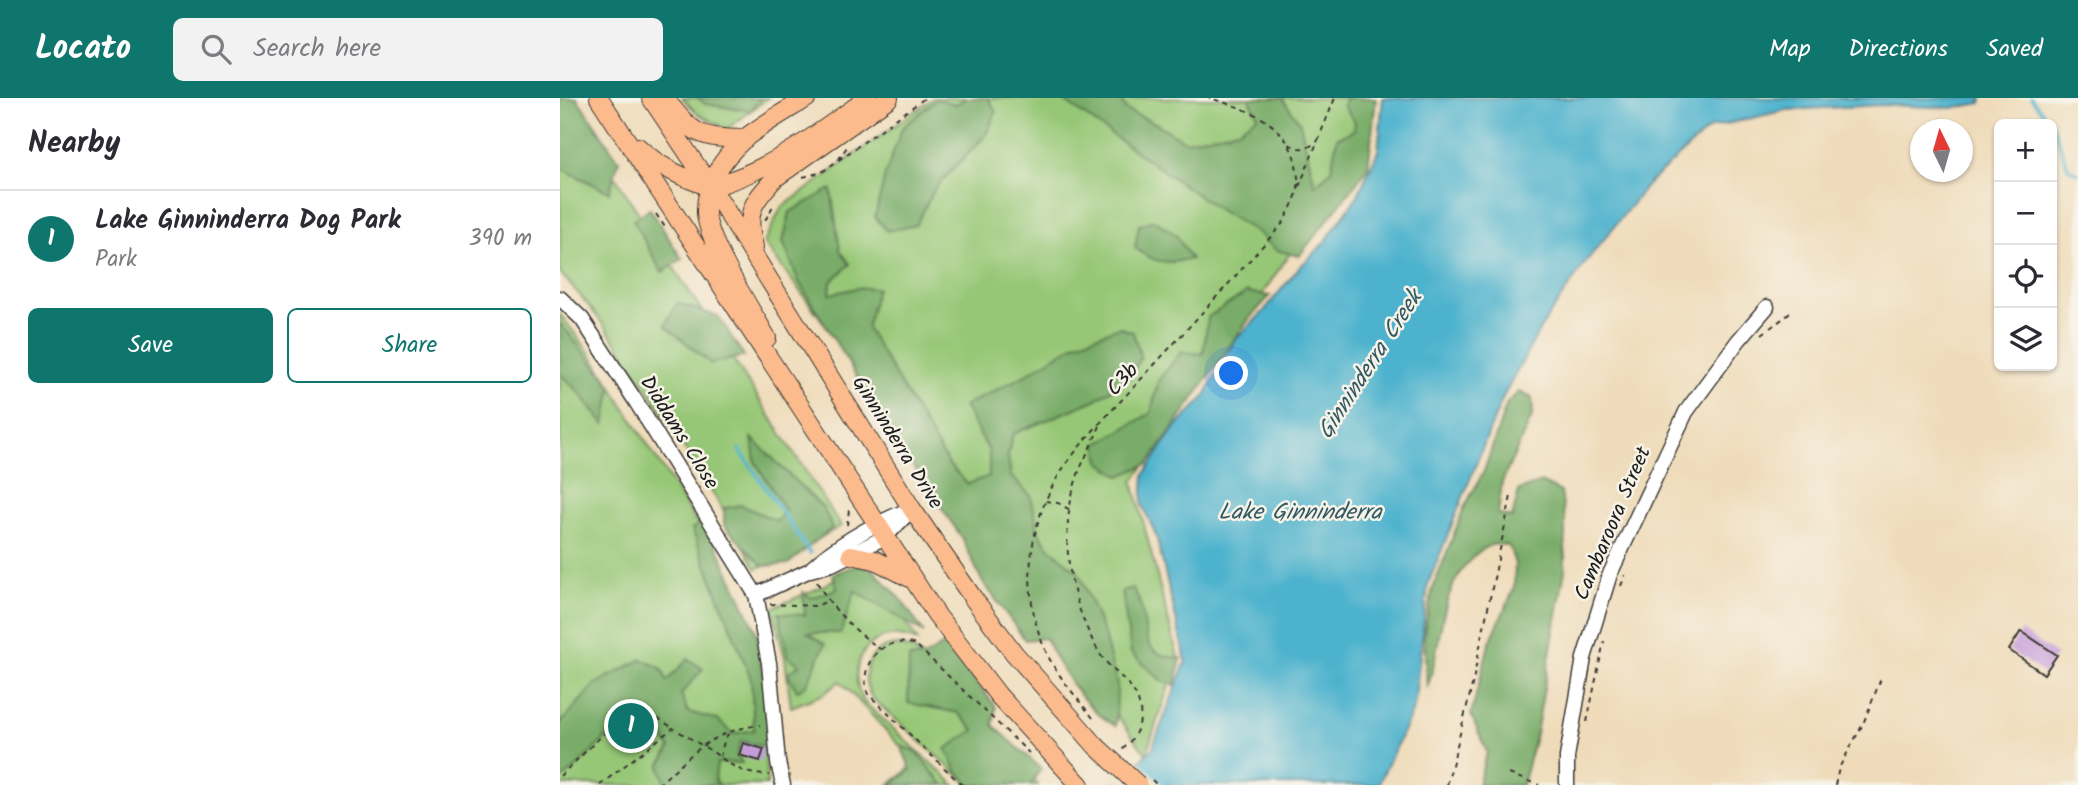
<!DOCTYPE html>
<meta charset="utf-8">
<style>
body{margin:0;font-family:Kalam,sans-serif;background:#f2f2f3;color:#2b2b33}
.controls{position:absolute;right:21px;top:21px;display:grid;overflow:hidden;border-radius:10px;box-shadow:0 2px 5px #0004}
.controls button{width:63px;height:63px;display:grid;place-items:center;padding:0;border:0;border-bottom:2px solid #e1e1e2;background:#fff;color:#2b2b33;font:35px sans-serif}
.compass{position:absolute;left:1350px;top:21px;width:63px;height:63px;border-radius:50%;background:#fff;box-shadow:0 2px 5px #0004;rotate:355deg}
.you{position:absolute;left:672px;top:276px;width:24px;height:24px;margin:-18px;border:5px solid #fff;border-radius:50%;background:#1a73e8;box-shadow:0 0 0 10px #1a73e833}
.badge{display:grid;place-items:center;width:46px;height:46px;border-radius:50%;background:#0f766e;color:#fff;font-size:23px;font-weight:700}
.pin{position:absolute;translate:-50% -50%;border:4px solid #fff;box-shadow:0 2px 7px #0006}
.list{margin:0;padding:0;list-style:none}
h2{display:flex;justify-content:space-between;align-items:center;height:91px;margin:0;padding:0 28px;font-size:30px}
h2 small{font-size:23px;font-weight:400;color:#7c7c81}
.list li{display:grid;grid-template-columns:46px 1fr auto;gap:21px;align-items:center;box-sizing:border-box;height:98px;padding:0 28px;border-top:2px solid #e1e1e2}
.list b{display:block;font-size:26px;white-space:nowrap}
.list p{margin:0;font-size:23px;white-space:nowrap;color:#7c7c81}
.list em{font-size:23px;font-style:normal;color:#7c7c81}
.actions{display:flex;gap:14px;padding:21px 28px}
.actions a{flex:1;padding:16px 0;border:2px solid #0f766e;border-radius:10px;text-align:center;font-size:24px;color:#0f766e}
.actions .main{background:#0f766e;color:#fff}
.icon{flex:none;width:38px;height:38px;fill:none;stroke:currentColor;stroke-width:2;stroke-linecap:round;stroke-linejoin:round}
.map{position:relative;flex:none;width:1518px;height:687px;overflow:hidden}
header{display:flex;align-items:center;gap:42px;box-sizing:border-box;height:98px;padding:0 35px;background:#0f766e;color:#fff}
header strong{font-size:33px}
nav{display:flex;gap:38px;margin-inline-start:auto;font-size:24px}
.search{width:490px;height:63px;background:#f2f2f3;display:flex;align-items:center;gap:18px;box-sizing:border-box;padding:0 24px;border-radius:10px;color:#7c7c81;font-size:26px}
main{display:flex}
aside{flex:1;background:#fff}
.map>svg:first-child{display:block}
.green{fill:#96c776;stroke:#597249;stroke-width:2}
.forest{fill:#78ac67;stroke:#4a6442;stroke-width:2}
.water{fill:#4eb2cd;stroke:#356774;stroke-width:2}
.pier{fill:#efdbb9}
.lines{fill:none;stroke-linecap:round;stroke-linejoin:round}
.stream{stroke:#4eb2cd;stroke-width:3.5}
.building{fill:#c69bda}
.minor-casing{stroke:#3c3934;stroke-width:17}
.major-casing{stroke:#3c3934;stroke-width:20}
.path{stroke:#3c3934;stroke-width:2;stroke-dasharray:5 5;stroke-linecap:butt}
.minor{stroke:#fff;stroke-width:14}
.major{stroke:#fbbb8d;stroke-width:18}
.major-bridge-casing{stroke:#3c3934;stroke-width:20;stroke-linecap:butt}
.path-bridge{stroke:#3c3934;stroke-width:2;stroke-dasharray:5 5;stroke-linecap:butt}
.major-bridge{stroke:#fbbb8d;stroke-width:18}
.labels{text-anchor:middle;stroke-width:5;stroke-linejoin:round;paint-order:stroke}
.street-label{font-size:21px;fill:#1c1c1c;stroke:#f7f3e8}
.water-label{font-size:23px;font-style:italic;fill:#305863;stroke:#f7f3e8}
</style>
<header>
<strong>Locato</strong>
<div class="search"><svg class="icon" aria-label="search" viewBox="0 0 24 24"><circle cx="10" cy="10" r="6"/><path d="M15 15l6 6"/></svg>Search here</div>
<nav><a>Map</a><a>Directions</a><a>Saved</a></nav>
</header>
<main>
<aside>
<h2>Nearby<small></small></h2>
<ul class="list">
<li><span class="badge">1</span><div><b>Lake Ginninderra Dog Park</b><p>Park</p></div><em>390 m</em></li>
</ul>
<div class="actions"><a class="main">Save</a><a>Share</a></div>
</aside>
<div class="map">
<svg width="1518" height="687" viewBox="0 0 1518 687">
<rect width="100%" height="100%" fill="#f7f3e8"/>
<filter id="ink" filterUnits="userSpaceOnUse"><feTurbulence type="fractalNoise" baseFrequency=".0143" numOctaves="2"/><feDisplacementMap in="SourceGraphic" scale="14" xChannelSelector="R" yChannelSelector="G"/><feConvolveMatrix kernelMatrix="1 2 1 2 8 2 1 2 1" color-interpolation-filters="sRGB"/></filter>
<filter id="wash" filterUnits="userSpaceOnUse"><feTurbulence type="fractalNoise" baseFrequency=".00686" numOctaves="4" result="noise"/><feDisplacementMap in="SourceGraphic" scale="28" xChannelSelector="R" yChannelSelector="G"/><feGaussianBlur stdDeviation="1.57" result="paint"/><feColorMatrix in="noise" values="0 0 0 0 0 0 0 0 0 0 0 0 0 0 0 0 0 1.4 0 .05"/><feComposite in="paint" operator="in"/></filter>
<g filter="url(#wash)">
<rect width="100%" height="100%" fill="#efdbb9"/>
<path class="green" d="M0,0H4L281,428L232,456L196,471C174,426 145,384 119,341C82,283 48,225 0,175Z
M122,0H208L167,31L138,16Z
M373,0H808L790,68L573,384L618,560L586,656L204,145L221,110Z
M0,216L33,259L150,446L202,599L207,687H0Z
M304,464L358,543C349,540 340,537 330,538C297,543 288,580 305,605L395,687H329L356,665L280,583L264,596L231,609L225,560L212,510L259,490Z
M336,547L354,552L389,585L478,687H409L312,600C299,577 307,550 336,547Z"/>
<path class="forest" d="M0,0H17L59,63L49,94L0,70Z
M138,0H201L190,13L145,6Z
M407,0H428L436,14L426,37L375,90L356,127L327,133L315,119L325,77L342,30L376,1L396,6Z
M500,0H560L566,12L595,25L625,43L678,32L698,18L689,0H722L740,25L755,87L771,73L777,40L794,32L795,24L783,7L786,0H816L808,70L739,158L716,152L697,134L659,112Z
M271,91L280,152L290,166L271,184L270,196L297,190H317L307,230L389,367L408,386L429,378V353L404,308L462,279L515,246L559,229L573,234L581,259L571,278L535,302L453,336L448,359L451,378L471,398L479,435L490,450L519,475L543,533L557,586L556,628C525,612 500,571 485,540L465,542L421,481L402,440L336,343L239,184L223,144L230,114Z
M90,111L122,161L102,174L73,122Z
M594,122L616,137L631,161C606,166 596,166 575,150L579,127Z
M687,194L710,198L689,221L588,366L560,378L540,364L537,346L591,315L598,283L621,254L643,256L648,219Z
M117,205L158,218L184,258L151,266L105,227Z
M0,225L52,288L45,327L17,292L0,276Z
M959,294L972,300L973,316L942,384L938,416L952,420L959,392L981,384L1001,394L1005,422V472L976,635L962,687H918L927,654L911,617L929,546L954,491L955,466L949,448C934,444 926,447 914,458C877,492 883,546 867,590L864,536L872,493L904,410L924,373L947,305Z
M192,340L264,411L272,430L228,466L203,468L164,427V410L181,407L217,423L225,412L195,364Z
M141,424L153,440L196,533L211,620V650L181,643L177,657L182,665H157L155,683L159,687H106L100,668L110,650L94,622C57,610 28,667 0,682V626L35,586L82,561L102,571L107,583L128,561L143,571L121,596L128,614L158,622L173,636L194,632L191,581L132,431Z
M294,468L312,471L340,500L364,535L295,493L281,535H248L265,546L247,586L237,593L227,575L240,567L228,559L219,515L245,517L243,494L251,500L277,491L273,476Z
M573,490C575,495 579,500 580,506C590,535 577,558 621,560L615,587L602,583L571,555L562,493Z
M385,546L436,609L433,627L481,671L470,687H410L397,673L386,651L414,632L398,615L348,605L349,560L364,559Z
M341,648L355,653L384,687H331L351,672Z"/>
<path class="water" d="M823,0H1423L1421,5L1392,10L1323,7L1226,12L1150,30L1088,86L1026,164L981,229L943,299L868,486L854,610L818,687H555L592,651L626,563L596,437L582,406L584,377L614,331L643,301L676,241L704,213L738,171L765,144L798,97L818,53Z"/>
<path class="pier" d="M577,661L603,687H562L556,682Z"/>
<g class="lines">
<path class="stream" d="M1471,0L1492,26
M1492,26L1508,70L1518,75
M179,351L250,455"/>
</g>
<g id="blocks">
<path class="building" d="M1461,533L1497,557L1484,576L1449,552Z
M183,645L204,651L200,663L179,657Z"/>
</g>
</g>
<g filter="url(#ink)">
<use href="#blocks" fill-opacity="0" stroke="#3c3934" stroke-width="2"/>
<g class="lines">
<g class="minor-casing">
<path id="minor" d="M0,200L22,221L75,302L196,497L209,565L218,664L223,687
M252,470C280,444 312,427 348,412
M196,497L250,472L272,466L325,439L352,411
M1007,687V659L1024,560L1050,476L1126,314L1178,243L1207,209"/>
</g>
<g class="major-casing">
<path id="major" d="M39,0L376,516L438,597L520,687
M91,0L160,103L352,411L413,500L454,555L536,648
M104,0C134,36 136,40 185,41
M78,49C99,69 123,80 151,89
M151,89C212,72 257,36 308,0
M194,149C185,114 192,105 215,80L329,0
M207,240C192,213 147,143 146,115C145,86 163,60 184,41C203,26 226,13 247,0
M291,457L315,462L350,480"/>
</g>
<path class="path" d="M729,46C740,53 748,51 758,43
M278,62L287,49
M243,79L262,74L365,0
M739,89L775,0
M96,116L105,129
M205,120L206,121L214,106
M1202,236L1233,213
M540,328C534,342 526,357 520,371C496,433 508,501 540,556C551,574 574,584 579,606C584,625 575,640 561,653
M486,403L498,405L510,412
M287,427L289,412
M257,484C273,513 294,532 320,551
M1061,488L1065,477
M210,506L257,508L267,503
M533,620C518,601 501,582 489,560C459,500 466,427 502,372C525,338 556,309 583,279C630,228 677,177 723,125C728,115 734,105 737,95C740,84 737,72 735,62C724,22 684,10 649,0
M1027,624L1044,543
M160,659L165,640L171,633
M949,676L979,687
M0,678L52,628L65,622L92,617L112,629
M40,687L113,630C125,637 136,644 148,651C170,665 179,677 209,677
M98,687C132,656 151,633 200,627
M402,687L308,596C297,565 324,536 356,547L469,655
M887,687L911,592L951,398
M1275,687L1279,670L1303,626L1322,578"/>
<use href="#minor" class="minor"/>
<use href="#major" class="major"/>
<g class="major-bridge-casing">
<path id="major-bridge" d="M536,648L578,687"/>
</g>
<path class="path-bridge" d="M592,682L597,687"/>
<use href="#major-bridge" class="major-bridge"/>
</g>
</g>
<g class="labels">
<g class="street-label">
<text transform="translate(562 281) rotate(-48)" y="7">C3b</text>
<text transform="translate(120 334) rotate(58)" y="7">Diddams Close</text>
<text transform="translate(338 344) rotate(58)" y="7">Ginninderra Drive</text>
<text transform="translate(1052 425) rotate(-67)" y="7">Cambaroora Street</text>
</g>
<g class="water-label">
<text transform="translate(809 266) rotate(-57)" y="8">Ginninderra Creek</text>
<text x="740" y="421">Lake Ginninderra</text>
</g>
</g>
</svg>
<div class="controls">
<button>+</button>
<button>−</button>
<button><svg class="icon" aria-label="locate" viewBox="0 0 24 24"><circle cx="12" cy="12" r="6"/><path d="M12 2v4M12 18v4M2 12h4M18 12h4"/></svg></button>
<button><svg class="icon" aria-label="layers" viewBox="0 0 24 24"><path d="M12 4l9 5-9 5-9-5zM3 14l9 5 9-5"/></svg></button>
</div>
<svg class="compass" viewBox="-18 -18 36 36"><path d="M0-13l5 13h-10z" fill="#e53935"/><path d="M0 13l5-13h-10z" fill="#7c7c81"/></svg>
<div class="you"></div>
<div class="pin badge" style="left:71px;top:628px">1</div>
</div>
</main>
